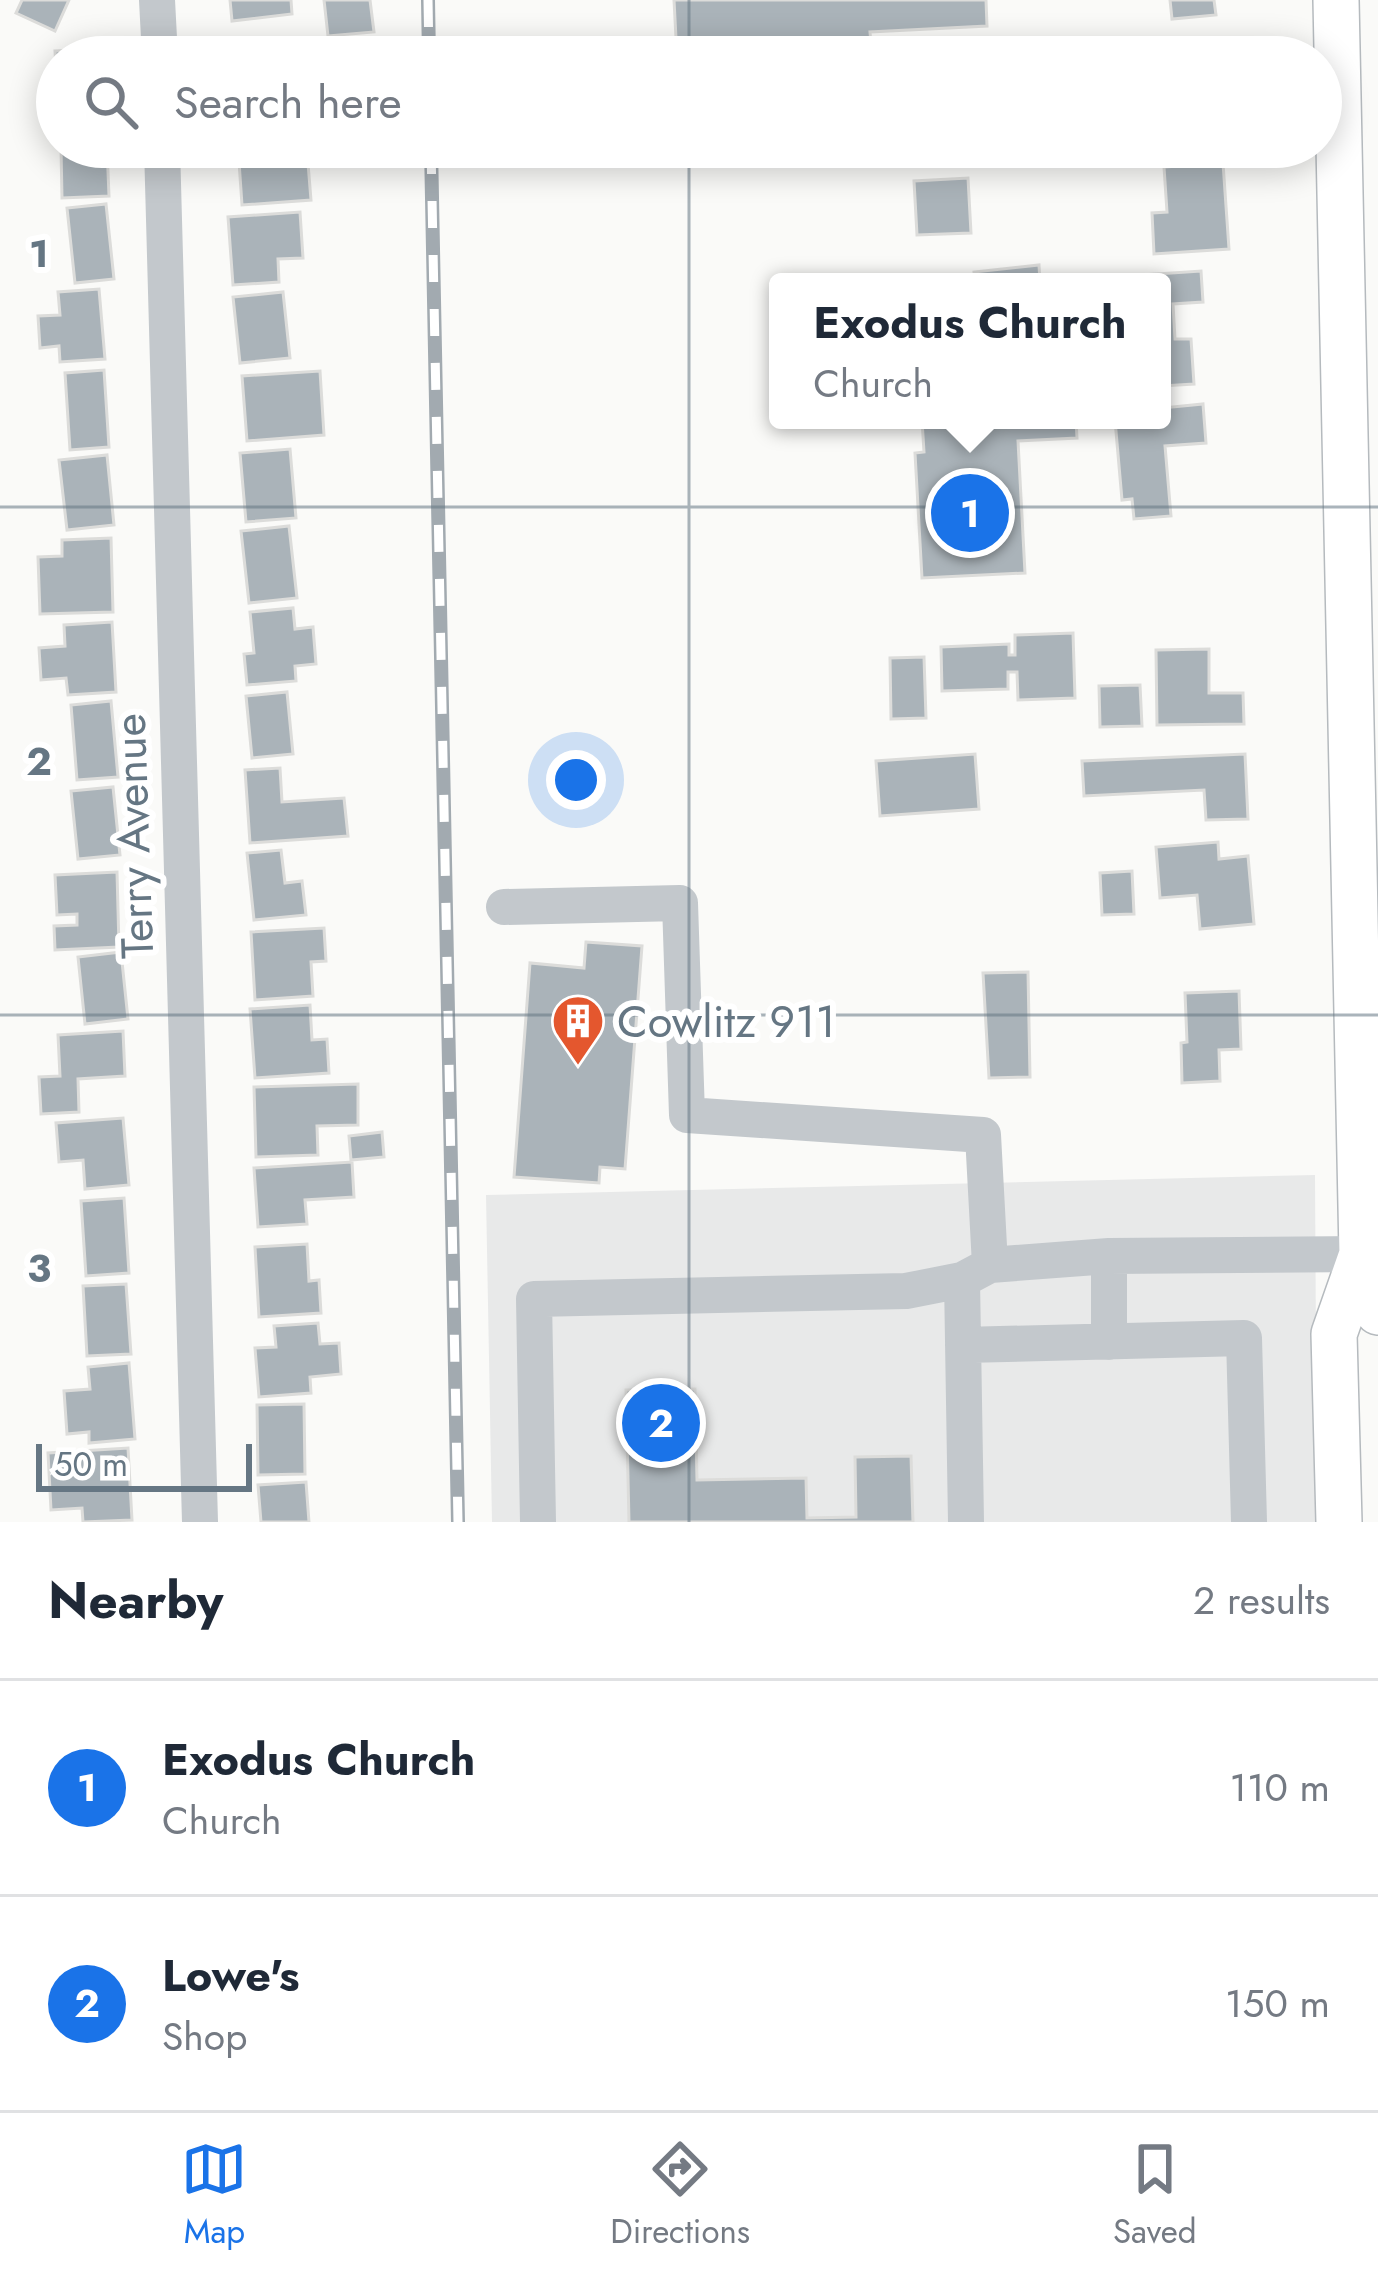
<!DOCTYPE html>
<style>
body{margin:0;font-family:Jost,sans-serif;background:#f6f6f7;color:#1f2937}
.scale{position:absolute;left:36px;bottom:30px;width:216px;box-sizing:border-box;padding-left:12px;border:6px solid #657683;border-top:0;font-size:33px;line-height:42px;white-space:nowrap;color:#657683;-webkit-text-stroke:9px #fff;paint-order:stroke}
.you{position:absolute;left:576px;top:780px;width:42px;height:42px;margin:-30px;border:9px solid #fff;border-radius:50%;background:#1a73e8;box-shadow:0 0 0 18px #1a73e833}
.badge{display:grid;place-items:center;width:78px;height:78px;border-radius:50%;background:#1a73e8;color:#fff;font-size:39px;font-weight:700}
.pin{position:absolute;translate:-50% -50%;border:6px solid #fff;box-shadow:0 3px 12px #0006}
.popup{position:absolute;left:769px;top:273px;width:402px;height:156px;box-sizing:border-box;display:grid;place-content:center;border-radius:12px;background:#fff;filter:drop-shadow(0 3px 9px #0005);font-size:39px;white-space:nowrap;color:#747a83}
.popup b{font-size:45px;color:#1f2937}
.popup::after{content:'';position:absolute;left:50%;top:100%;margin-left:-24px;border:24px solid transparent;border-top-color:#fff}
.list{margin:0;padding:0;list-style:none}
h2{display:flex;justify-content:space-between;align-items:center;height:156px;margin:0;padding:0 48px;font-size:51px}
h2 small{font-size:39px;font-weight:400;color:#747a83}
.list li{display:grid;grid-template-columns:78px 1fr auto;gap:36px;align-items:center;box-sizing:border-box;height:216px;padding:0 48px;border-top:3px solid #e0e1e3}
.list b{display:block;font-size:45px;white-space:nowrap}
.list p{margin:0;font-size:39px;white-space:nowrap;color:#747a83}
.list em{font-size:39px;font-style:normal;color:#747a83}
.icon{flex:none;width:66px;height:66px;fill:none;stroke:currentColor;stroke-width:2;stroke-linecap:round;stroke-linejoin:round}
.map{position:relative;flex:none;width:1378px;height:1522px;overflow:hidden}
.search{position:absolute;background:#fff;box-shadow:0 6px 30px #0003;left:36px;right:36px;top:36px;height:132px;display:flex;align-items:center;gap:30px;box-sizing:border-box;padding:0 42px;border-radius:66px;color:#747a83;font-size:45px}
.sheet{height:588px;background:#fff}
nav{display:flex;justify-content:space-around;align-items:center;box-sizing:border-box;height:168px;border-top:3px solid #e0e1e3;background:#fff;font-size:33px;color:#747a83}
nav a{display:grid;justify-items:center;gap:6px}
nav .on{color:#1a73e8}
.map>svg:first-child{display:block}
.built{fill:#e8e9e9}
.building{fill:#aab3b9;stroke:#dcdcda;stroke-width:3}
.lines{fill:none;stroke-linecap:round;stroke-linejoin:round}
.major-casing{stroke:#b5babe;stroke-width:48}
.minor{stroke:#c3c8cc;stroke-width:36}
.major{stroke:#fff;stroke-width:45}
.rail-casing{stroke:#a2aab0;stroke-width:14}
.rail{stroke:#fff;stroke-width:9;stroke-dasharray:27;stroke-linecap:butt}
.grid{fill:none;stroke:#657683;stroke-width:3;stroke-opacity:0.55}
.labels{text-anchor:middle;stroke-width:12;stroke-linejoin:round;paint-order:stroke}
.street-label{font-size:45px;fill:#657683;stroke:#fff}
.poi-label{font-size:45px;fill:#657683;stroke:#fff;text-anchor:start}
.grid-label{font-size:39px;text-anchor:middle;font-weight:bold;fill:#657683;stroke:#fff;stroke-width:12;stroke-linejoin:round;paint-order:stroke}
</style>
<div class="map">
<svg width="1378" height="1522" viewBox="0 0 1378 1522">
<rect width="100%" height="100%" fill="#fafaf8"/>
<path class="built" d="M1315,1175L1317,1522H492L486,1195Z"/>
<path class="building" d="M22,0H69L55,31L16,13Z
M230,0H291L292,14L232,21Z
M324,0H370L374,32L328,36Z
M674,0H986L987,26L870,32L872,57H677Z
M1170,0H1214L1216,15L1172,19Z
M1221,41V57H1177V42Z
M284,46L285,57H233V49Z
M99,49L100,57H57V83L55,51Z
M61,147H107L109,196L62,198Z
M238,147L307,151L311,200L242,205Z
M1223,163L1229,249L1154,254L1152,213L1167,212L1164,167Z
M968,178L971,233L917,235L914,181Z
M106,204L114,279L75,283L67,208Z
M300,212L303,258L278,259L279,282L233,285L228,217Z
M1039,265L1040,282H975L974,272Z
M1201,271L1203,302L1173,304L1175,339H1191L1194,384L1162,386V282H1112V277Z
M99,289L105,359L60,362L59,346L40,348L38,316L60,315L58,292Z
M283,292L290,358L240,363L233,297Z
M104,370L109,447L70,450L65,373Z
M320,371L324,435L247,441L242,376Z
M1203,404L1206,443L1165,446L1171,516L1134,519L1132,499L1122,500L1115,420H1162V408Z
M922,420H1076L1077,438L1018,441L1025,573L922,578L915,453L924,452Z
M290,449L296,518L246,522L240,453Z
M107,455L114,525L67,530L59,460Z
M289,526L297,598L249,603L241,531Z
M111,538L113,612L40,614L38,557L62,556V540Z
M293,608L295,629L313,627L316,664L295,666L296,681L247,685L244,654L254,653L250,612Z
M112,622L116,692L68,695L66,678L41,680L39,648L65,646L64,625Z
M1073,633L1075,698L1018,700L1017,672H1008V689L942,691L941,647L1009,644V655H1015V635Z
M1209,649V693H1243L1244,724L1157,725L1156,650Z
M924,657L926,718L891,719L890,658Z
M1140,685L1142,726L1100,727L1099,686Z
M287,692L293,754L252,758L246,696Z
M111,701L118,777L77,780L71,705Z
M975,754L979,809L880,816L876,761Z
M1245,754L1248,819L1206,820L1204,790L1084,796L1082,761Z
M280,768L282,802L344,798L348,836L250,843L245,770Z
M113,787L120,855L78,859L71,791Z
M1218,842L1219,859L1248,856L1254,924L1200,929L1197,895L1160,898L1156,847Z
M281,850L285,883L302,881L306,915L254,920L247,853Z
M1132,871L1134,914L1102,915L1100,873Z
M117,872L119,947L55,950L54,926L77,925V914L57,915L55,875Z
M324,928L326,961L311,962L313,996L255,1000L251,932Z
M586,942L642,946L625,1169L600,1167L599,1183L514,1177L530,963L584,968Z
M121,952L128,1019L85,1024L78,957Z
M1028,972L1030,1077L989,1078L983,973Z
M1239,991L1241,1049L1219,1050L1220,1081L1182,1083L1181,1043L1187,1042L1185,993Z
M310,1005L312,1040L327,1039L329,1073L255,1078L250,1009Z
M123,1031L125,1076L78,1079L79,1112L41,1114L39,1077L60,1076L58,1035Z
M358,1084V1125L317,1126L318,1155L256,1157L254,1087Z
M123,1118L129,1185L85,1189L83,1160L59,1162L56,1123Z
M382,1132L384,1157L351,1160L349,1136Z
M352,1162L354,1197L305,1200L307,1224L258,1227L254,1168Z
M124,1198L129,1273L86,1276L81,1201Z
M307,1244L309,1281L319,1280L321,1313L259,1317L255,1247Z
M126,1284L131,1354L87,1356L83,1286Z
M318,1323L320,1344L339,1343L341,1374L310,1377L311,1393L259,1397L255,1348L276,1347L274,1326Z
M129,1363L135,1439L89,1443V1432L67,1434L64,1391L90,1389L88,1367Z
M695,1389L697,1480L806,1478L807,1518L856,1517L855,1457L911,1456L913,1522H629L626,1390Z
M304,1404L305,1474L258,1475L257,1405Z
M128,1448L132,1520L83,1522L82,1508L51,1510L48,1453Z
M306,1482L309,1522H261L258,1485Z"/>
<g class="lines">
<g class="major-casing">
<path id="major" d="M1336,0L1362,1254L1378,1312
M1339,1522L1334,1334L1362,1254"/>
</g>
<path class="minor" d="M157,0L160,57
M162,147L200,1522
M504,907L680,903L687,1115L983,1135L990,1265
M962,1280L966,1522
M1109,1342V1256
M963,1345L1244,1338L1249,1522
M538,1522L534,1299L906,1291L962,1280L990,1265L1109,1256L1362,1254"/>
<use href="#major" class="major"/>
<g class="rail-casing">
<path id="rail" d="M428,0L429,57
M431,147L458,1522"/>
</g>
<use href="#rail" class="rail"/>
</g>
<path class="grid" d="M689,0V57M689,147V1522M0,507H1378M0,1015H1378"/>
<defs>
<g id="building-pin" transform="scale(2.7)"><path d="M0 17L-7.5 6A9.5 9.5 0 1 1 7.5 6Z" fill="#e4572e" stroke="#fff"/><path d="M-4-6H4V6H1V3H-1V6H-4ZM-2.5-4.3h1.7v1.8h-1.7ZM.8-4.3h1.7v1.8H.8ZM-2.5-1h1.7V.8h-1.7ZM.8-1h1.7V.8H.8Z" fill="#fff"/></g>
</defs>
<g fill-rule="evenodd">
<use href="#building-pin" x="578" y="1021"/>
</g>
<g class="labels">
<g class="street-label">
<text transform="translate(133 836) rotate(-92)" y="16">Terry Avenue</text>
</g>
<g class="poi-label">
<text x="617" y="1037">Cowlitz 911</text>
</g>
</g>
<g class="grid-label">
<text x="39" y="267">1</text>
<text x="39" y="775">2</text>
<text x="39" y="1282">3</text>
</g>
</svg>
<div class="scale">50 m</div>
<div class="you"></div>
<div class="pin badge" style="left:970px;top:513px">1</div>
<div class="popup"><b>Exodus Church</b>Church</div>
<div class="pin badge" style="left:661px;top:1423px">2</div>
<div class="search"><svg class="icon" aria-label="search" viewBox="0 0 24 24"><circle cx="10" cy="10" r="6"/><path d="M15 15l6 6"/></svg>Search here</div>
</div>
<section class="sheet">
<h2>Nearby<small>2 results</small></h2>
<ul class="list">
<li><span class="badge">1</span><div><b>Exodus Church</b><p>Church</p></div><em>110 m</em></li>
<li><span class="badge">2</span><div><b>Lowe's</b><p>Shop</p></div><em>150 m</em></li>
</ul>
</section>
<nav>
<a class="on"><svg class="icon" aria-label="map" viewBox="0 0 24 24"><path d="M3 6l6-2 6 2 6-2v14l-6 2-6-2-6 2zM9 4v14M15 6v14"/></svg>Map</a>
<a><svg class="icon" aria-label="directions" viewBox="0 0 24 24"><path d="M12 3l9 9-9 9-9-9zM9 14v-3h6M13 9l2 2-2 2"/></svg>Directions</a>
<a><svg class="icon" aria-label="saved" viewBox="0 0 24 24"><path d="M7 4h10v16l-5-4-5 4z"/></svg>Saved</a>
</nav>
